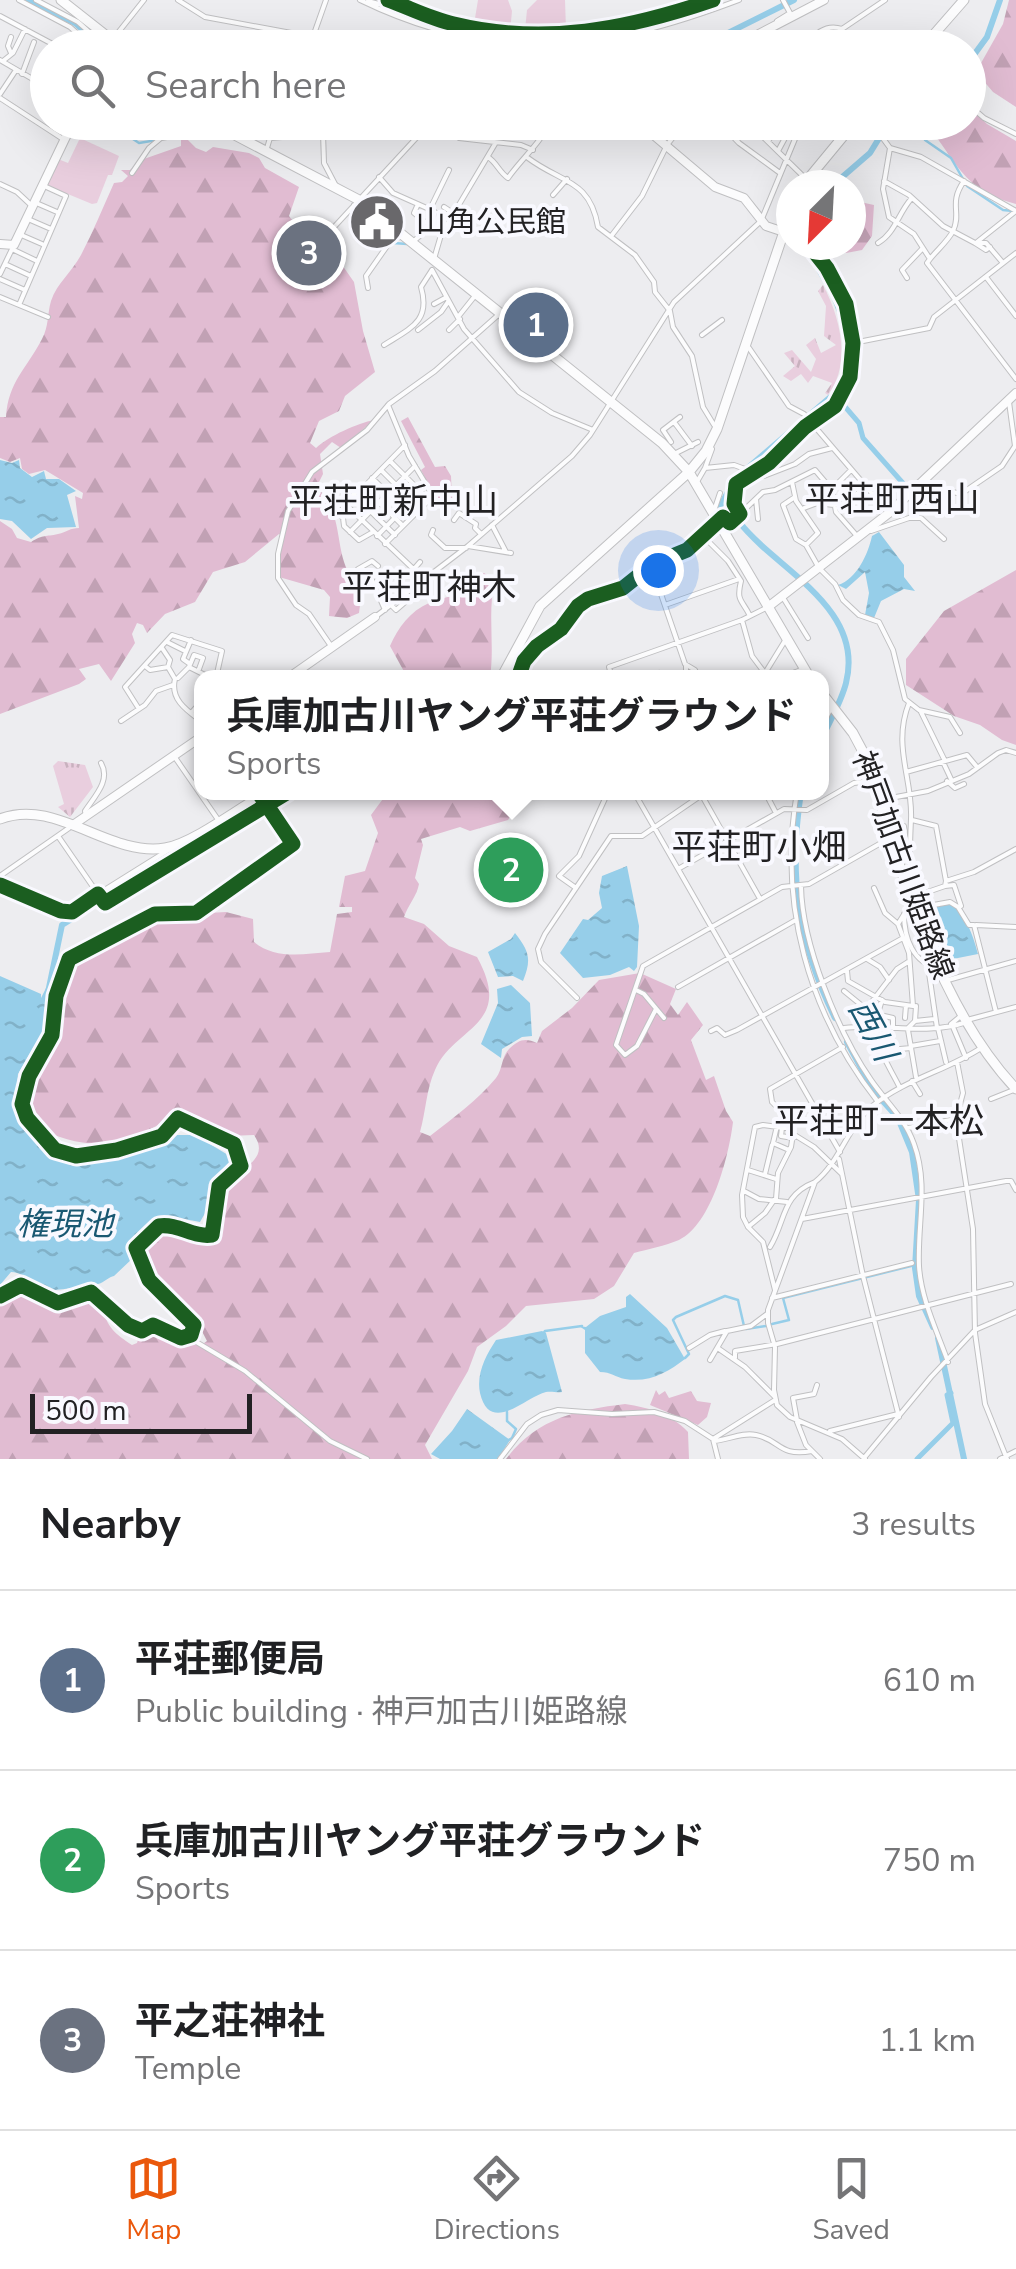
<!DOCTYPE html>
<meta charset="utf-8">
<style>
body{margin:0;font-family:"Nunito Sans","Noto Sans JP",sans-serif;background:#f2f2f2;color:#202124}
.compass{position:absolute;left:776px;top:170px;width:90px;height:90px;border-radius:50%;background:#fff;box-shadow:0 10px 40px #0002;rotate:204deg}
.scale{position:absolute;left:30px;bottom:25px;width:222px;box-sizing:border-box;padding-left:10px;border:5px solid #222123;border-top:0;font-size:28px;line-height:35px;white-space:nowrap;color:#222123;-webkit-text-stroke:8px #f9f9ff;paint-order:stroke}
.you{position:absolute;left:658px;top:570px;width:35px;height:35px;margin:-25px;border:8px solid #fff;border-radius:50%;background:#1a73e8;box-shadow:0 0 0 15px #1a73e833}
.badge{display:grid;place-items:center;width:65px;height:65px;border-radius:50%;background:#ea580c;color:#fff;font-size:32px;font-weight:700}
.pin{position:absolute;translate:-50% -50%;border:5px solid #fff;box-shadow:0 2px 10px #0006}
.popup{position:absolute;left:194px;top:670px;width:635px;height:130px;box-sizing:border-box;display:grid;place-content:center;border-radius:20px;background:#fff;filter:drop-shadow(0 2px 8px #0005);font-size:32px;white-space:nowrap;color:#757577}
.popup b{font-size:38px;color:#202124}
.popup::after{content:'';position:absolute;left:50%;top:100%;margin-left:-20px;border:20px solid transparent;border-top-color:#fff}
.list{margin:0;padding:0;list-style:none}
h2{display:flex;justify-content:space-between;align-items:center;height:130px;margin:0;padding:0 40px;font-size:42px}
h2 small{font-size:32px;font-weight:400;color:#757577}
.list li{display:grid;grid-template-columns:65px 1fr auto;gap:30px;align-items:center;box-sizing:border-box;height:180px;padding:0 40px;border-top:2px solid #e0e0e0}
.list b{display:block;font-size:38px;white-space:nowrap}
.list p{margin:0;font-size:32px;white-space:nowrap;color:#757577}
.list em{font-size:32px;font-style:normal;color:#757577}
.icon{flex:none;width:55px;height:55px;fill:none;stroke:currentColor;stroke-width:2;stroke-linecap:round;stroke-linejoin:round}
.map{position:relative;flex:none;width:1016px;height:1459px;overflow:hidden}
.search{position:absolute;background:#fff;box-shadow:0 10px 40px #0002;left:30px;right:30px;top:30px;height:110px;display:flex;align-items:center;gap:25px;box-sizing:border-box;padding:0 35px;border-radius:55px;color:#757577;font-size:38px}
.sheet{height:670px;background:#fff}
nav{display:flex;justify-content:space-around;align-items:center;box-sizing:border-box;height:140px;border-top:2px solid #e0e0e0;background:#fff;font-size:28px;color:#757577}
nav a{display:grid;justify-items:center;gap:5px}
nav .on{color:#ea580c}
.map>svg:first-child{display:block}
.grass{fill:url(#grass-tufts)}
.forest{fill:url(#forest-firs)}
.pitch{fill:#e9cede}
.water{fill:url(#water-ripples)}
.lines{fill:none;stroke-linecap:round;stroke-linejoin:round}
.stream{stroke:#96cee9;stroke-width:2.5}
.canal{stroke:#96cee9;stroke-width:5}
.river{stroke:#96cee9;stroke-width:6}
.street-casing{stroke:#c0c0c2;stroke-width:6}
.secondary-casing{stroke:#c0c0c2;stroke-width:10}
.primary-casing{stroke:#c0c0c2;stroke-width:11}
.street{stroke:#fcfcfd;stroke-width:4}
.secondary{stroke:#fcfcfd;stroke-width:8}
.primary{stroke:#fcfcfd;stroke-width:9}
.cycleway-casing{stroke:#f9f9ff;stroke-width:21}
.cycleway{stroke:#1b5e20;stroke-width:15}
.labels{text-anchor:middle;stroke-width:8;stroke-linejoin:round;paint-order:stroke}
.poi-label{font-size:30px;fill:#222123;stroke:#f9f9ff;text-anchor:start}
.street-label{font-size:30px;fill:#222123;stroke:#f9f9ff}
.water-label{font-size:32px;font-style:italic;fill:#195872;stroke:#f9f9ff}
.quarter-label{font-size:35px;fill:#222123;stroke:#f9f9ff}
</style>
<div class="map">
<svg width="1016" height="1459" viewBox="0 0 1016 1459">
<defs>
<pattern id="grass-tufts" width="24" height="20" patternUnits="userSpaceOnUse" patternTransform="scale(2.5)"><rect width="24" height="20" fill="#e9cede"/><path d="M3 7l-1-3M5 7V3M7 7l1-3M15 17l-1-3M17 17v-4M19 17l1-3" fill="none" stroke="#c8b1be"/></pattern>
<pattern id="forest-firs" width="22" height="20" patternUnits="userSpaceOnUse" patternTransform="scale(2.5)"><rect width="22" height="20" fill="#e1bcd2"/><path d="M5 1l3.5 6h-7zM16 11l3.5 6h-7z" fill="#c1a1b4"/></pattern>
<pattern id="water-ripples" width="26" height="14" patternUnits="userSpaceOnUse" patternTransform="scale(2.5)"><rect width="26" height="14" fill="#96cee9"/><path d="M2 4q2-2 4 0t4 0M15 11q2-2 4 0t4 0" fill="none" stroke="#81b1c8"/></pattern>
</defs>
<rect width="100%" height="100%" fill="#ededf0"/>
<path class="grass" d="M823,285C840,317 852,363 828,395L825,393L832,383L813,376L808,383L801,374L791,381L783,376L795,366L784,353L792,350L811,372L816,359L806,345L815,338L821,353L836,345L824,336L826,306L818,291Z
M58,761L85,765L93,787L70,817L58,807L64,804L53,766Z"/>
<path class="forest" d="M1009,0H1016V107L993,92L976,72L1003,24Z
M969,107L987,124L1016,141V204C968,192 960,169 932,131L930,123L968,122Z
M185,137L196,148L206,152L213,147L249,153L259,158L265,168L299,187L289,216L296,225L314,230L316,236L304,254L308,258L317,254L326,242L354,282L363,331L375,372L345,396L339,411L319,421L310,443L316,448C329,436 358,423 374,420L341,448L332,442L320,454L323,474L317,486C321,492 328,500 331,507C343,536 336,568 362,589L359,613L347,618L329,616L330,597L324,590L279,577V557L284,536L279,534L245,562L213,572L195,602L165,614L147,633L143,625L137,623L132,634L135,643L111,681L99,664L79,669L86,679L79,684L0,714V521L12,529L17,538L31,542C44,534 45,537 58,534C67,532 70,528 79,528L75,496L82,499L83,493L45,470L29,474L22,469L20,458L10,462L0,458V417H6C8,382 27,368 42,339C49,326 47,315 51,301C57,283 72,272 81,255C93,232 103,207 114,183L122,182L128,176L121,170H130L141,160L181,146V138Z
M851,200L874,205L872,236L862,250L846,253L836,245H851Z
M408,417L435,467L445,466L451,476L452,499L439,508L441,501L432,492L421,470L425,467L401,421Z
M1016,570V745L1002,740L980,725L954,716L906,685V659L944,611Z
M484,573L495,580C487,612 495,645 490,677H407L390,646C398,628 410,611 429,603C449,594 466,599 476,575Z
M388,792L551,793L542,800L524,797L508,820L470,831L460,827L421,839L423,845L415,878L419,884C417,896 408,905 404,917L424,924L449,946L477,957C515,1026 454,1026 435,1070C426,1090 426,1111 420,1132L430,1136C453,1118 478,1100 496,1078C503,1069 501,1057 509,1049C518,1040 525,1037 537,1043L542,1031L572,1008L599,980L640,973L676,989L670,1004L678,1015L687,1002L703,1025L691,1040L706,1080L714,1076L726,1111L733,1122C729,1155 712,1224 679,1240C665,1246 648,1249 634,1253L614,1286L594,1299L526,1306L506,1326L477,1347L468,1371L425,1445L432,1459H0V1300C33,1280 25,1298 54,1304C64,1306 77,1299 87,1298L102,1307C107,1327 115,1334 132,1345L137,1343L139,1336L154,1334L200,1346L207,1341C203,1334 200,1326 195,1320C182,1306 133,1269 139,1247C140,1242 146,1238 149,1235C167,1220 189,1232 208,1239L215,1234L220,1186C236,1170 272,1161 254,1135C236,1136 221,1136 205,1127C194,1122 189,1115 176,1113C128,1148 89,1154 34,1126L25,1103L41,1056L55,1036V1017L64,968L69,960L154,916L226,912L253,919L254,942C276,960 303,954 330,952L337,914L352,912V907H339L345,876L365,871L378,833L371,815Z
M656,1390L659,1395L665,1391L669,1398L691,1391L697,1401L711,1403L707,1417L698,1425L650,1405Z
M625,1404C650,1408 670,1413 688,1432L689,1459H506C537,1418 577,1410 625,1404Z"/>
<path class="pitch" d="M478,0H508L512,11L510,32L474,24Z
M537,0H565L566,29L562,32L525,30L527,10Z
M80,138L119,156L112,175H108L97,203L92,204L46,185L58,159L68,163Z
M519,838L542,877L507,902L479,863Z"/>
<path class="water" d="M0,460L12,463L19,460L20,468L32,477L44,471L46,479H59L76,491L67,495L76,527L47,528L31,539L12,521L0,519Z
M879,532L904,565V577L915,591L904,589L881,601L874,618L865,615L869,593L865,572L846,589L838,585C857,579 868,554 872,536Z
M627,866L639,926L637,967L634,971L629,967L610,975L583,978L560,953L583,919L588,920L602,908L599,893L602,876Z
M949,903C966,914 973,935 978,954L938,962L919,910Z
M515,933C529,951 532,959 523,981L513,976L498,977L488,952L511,939Z
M0,976L41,994V998L46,988L52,990L49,1028L43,1041L33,1048L18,1074L15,1106L26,1127L55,1156L75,1162L129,1149L141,1152L165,1144L177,1135H195L233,1158L210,1182L208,1208L200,1222C176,1218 155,1212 139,1234C133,1244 131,1246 134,1257L114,1276C109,1277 105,1281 101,1283C97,1285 59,1290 54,1290C38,1290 28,1273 11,1272L0,1285Z
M511,985L530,1003L532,1036L522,1037L502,1049L501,1058L481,1044L498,1003L497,989Z
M630,1294L667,1328L685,1359C668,1372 650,1383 625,1379C615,1377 611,1372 600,1372L585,1353V1330L579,1326L586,1327L600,1316L626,1307V1297Z
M542,1331L546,1333L562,1392C557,1393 552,1391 546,1392C527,1396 490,1436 480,1393C476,1374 486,1355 496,1340Z
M467,1409L510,1440L498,1459H440L431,1454L452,1431Z"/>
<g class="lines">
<path class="stream" d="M924,122L922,129L925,140L951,158L967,186L1003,210L1013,211
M163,135L177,134
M133,139L139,143L151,141L182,122
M364,229L380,242L407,244
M772,1324L789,1320L783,1298L915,1265
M746,1329L766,1326
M543,1334L545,1331L582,1326
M685,1358L689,1354L673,1320L676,1317L725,1296L738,1300L744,1326
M507,1441L512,1438L516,1429L507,1421V1412"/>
<path class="canal" d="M841,402L859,423L863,438L909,490
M913,495L925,509L928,507
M917,1459L953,1423L947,1395L951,1393"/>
<path class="river" d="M29,0L75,23L104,48
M698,48L794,0
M968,63L987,37L1000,0
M833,185L870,153L889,122
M729,496C733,519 745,530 762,546C803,583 862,620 846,683C841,703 829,722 821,740
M513,678L517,661L532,644L557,627L571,607L588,594L626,581L652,559L679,549L701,532L711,522L736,478L834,394L846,371L849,334L833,294L805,245
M801,792C788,876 798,942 835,1018
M237,816L279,792
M0,888L35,905L73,916
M47,997L62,925L209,833
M847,1042L873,1090L898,1118L912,1152L919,1200L915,1268L919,1296L933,1327
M938,1338L964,1459"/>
<g class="street-casing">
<path id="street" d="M19,0L70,27L94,48
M36,0L78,22L107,48
M178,0L205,17L372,48
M360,0C496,66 602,52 739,0
M368,1L397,9L400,3
M0,16L60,48
M777,21L790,13L783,0
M113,39L144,0
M466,39L487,48
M528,45L571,34
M309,48L326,0
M803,48C814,35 825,23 842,29
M830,48L842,29L885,0
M11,53L8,46L11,37
M0,60L48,88
M3,61L13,53L25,29
M22,74L34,42
M0,94L16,70
M0,98L63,139
M968,104L984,118L1016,134
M308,122L323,133L324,163L336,186
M719,122L739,143L780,173
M871,122L890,148L883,189L889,217L914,234L930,259L927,263L1016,379
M243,126L254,134L270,138
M755,129L805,178
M784,132L797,122
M453,133H489L548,124
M732,136L751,132L761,122
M240,138L246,122
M768,141L779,127L785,138L778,151
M267,148L270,138L282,137L294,122
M890,148L921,157L1016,211
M488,157C497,163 499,172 508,178C522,158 540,144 550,122
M528,158C561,183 590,179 598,227L635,255L654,282L655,292L670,311L673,327L692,356L703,407L714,425
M132,173L149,148L161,138L203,131L207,122
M379,177L393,193L429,209
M884,181L909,195L943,226L975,243H986L1003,263
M0,184L17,192L32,206
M553,195L567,179
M34,202L57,212
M418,204L414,213L441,235
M354,205C366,221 379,242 400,237
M444,207L453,213
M28,219L51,229
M429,225L435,212L430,209L449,170
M335,226L419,135L453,133L459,138L521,145L533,150
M19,234L42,244
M612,235L642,196L667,145L685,122
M415,240L430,227
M977,242L1016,211
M878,243C895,233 898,214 911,199
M975,243L986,250L990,247
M14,250L37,261
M434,259L441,235L495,144
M930,259C937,250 948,241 953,231C962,212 948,204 964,181
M5,264L31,276
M432,270L464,329L519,392L552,413L593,430
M0,274L13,247
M986,277L1016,316
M907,278L902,270L922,249
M0,279L25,290
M368,288L366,276L392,239
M0,297L48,317
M434,304L445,298
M19,305L66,196L42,185
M458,317L474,297
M418,330L441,312L448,302
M449,330L460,319
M702,335L722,320
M853,343L929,328L934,317L1016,253
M384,345C411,328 431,321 421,287L432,270
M749,348L789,406L804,414L887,511
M674,422L692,446
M671,442L663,430L680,417
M405,445L364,487L343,502L425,580
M674,454L698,442
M390,461L429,500
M705,468L712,449
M381,470L420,509
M372,478L412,517
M698,480L705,468L734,465L764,476L795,464L809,454L832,448
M792,482L796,501L818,533L806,545
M839,482L851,470
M364,487L403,526
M355,496L395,535
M795,497L783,505L796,539L806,545L819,568L835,584L843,600L859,615L879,622L893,650L905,699L919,710L950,717L960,733
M756,499L758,519
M343,502L334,510L343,518L344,526L359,540L373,532
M715,508L720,493
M804,508L820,502C841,510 851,502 865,485
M740,514L763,492L775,490L815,470L832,490L836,512L857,536
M909,518L953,492L961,494L1002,466L1015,446L1009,402
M454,520L459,513L476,524L475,528L481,534
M492,525L506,552
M433,530L431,535L445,548H466
M871,531L909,518H921L944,539
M350,532L415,466
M377,536L420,492
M704,537L728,561L741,581C736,602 742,599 750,616
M385,544L433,496L409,456L388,405
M468,546L511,553
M651,565L685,664L695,670L698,678
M378,566L372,561L358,569L372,580L385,610
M413,570L420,562
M782,596L808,638
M665,605L739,579
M392,606L396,610L425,585V580
M375,617L468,546L572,456L590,435L674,302L761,221L802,122
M742,620L752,656L764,672
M167,642L185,651
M331,646L309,614L296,605L278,578V554L288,511L312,472L367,430L389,404L435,371L497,316
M162,648L170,660L168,667L175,679C170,699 186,710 201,721
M190,664L183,659L191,640
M145,666L150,670L168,667
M189,667L194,655L203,658L199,669
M178,678L189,667L211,678
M612,678L609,667L742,620L768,607
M650,678L659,673L662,678
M686,678V666
M762,678L786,639
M779,678L804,669
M909,703C892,746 913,779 911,819C910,843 908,873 915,896
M139,709L125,687L172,635L222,651L216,678
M821,712L832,705
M921,712L945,761
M191,713L201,702
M121,721L145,705L156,691L173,685
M821,729L830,710
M174,756L219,821
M943,762L951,779
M906,772L967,755L977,767
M947,781L955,788L964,784
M634,792L840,1152
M700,792L759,897
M765,792L776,813
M797,792C778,904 808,1013 878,1102
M880,800L928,791L969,774L998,753L1006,750L1016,753
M86,816L85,811C95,796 111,780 101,763
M912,820L936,826L946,881
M904,826L907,851
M58,836L98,894L170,849
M678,869L784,809L807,810L854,783L870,781
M0,876L69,828
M801,886C802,944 838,1032 871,1080C886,1102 905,1118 914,1144C929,1185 917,1224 919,1266C921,1299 937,1331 948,1362
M945,886L954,885L961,906
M576,888L559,876L579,856L608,792
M874,888L885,913L898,924
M913,897L945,886L946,881L974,872L1016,849
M917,908L950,902L958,907L969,925H974L996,1012
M904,914C904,938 913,963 938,968
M976,925L1016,927
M867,959L880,967L889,980
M928,966L937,1028
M847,971L848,981L885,1002L913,1006L909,953L898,924L911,903
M948,980L1016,961
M678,987L794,921
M636,990L644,994L664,1018
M844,991L871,1013L893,1018V1028
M577,998L541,962L538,949L545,934L611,836H642L706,792
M882,1000C868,1040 883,1054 900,1088
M656,1009L637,1046L625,1055L616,1045L643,966L782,887L809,884L888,839
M905,1018L906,1005
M967,1020L1016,1007
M915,1021L916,1006
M951,1024L962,1015
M857,1027V1021L897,969L908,962
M953,1027L966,1058
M844,1028C886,1023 926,1036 967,1022
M938,1028L946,1062
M907,1029L915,1021L934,1019
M908,1030L916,1077
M711,1031L717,1028L725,1035L737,1030L903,938
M911,1046L940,1041
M878,1051L911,1048
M957,1062L963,1093L956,1119L973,1229L975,1333L985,1404L1007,1459
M912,1081L920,1094
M991,1099L1016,1089
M777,1126L773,1143L789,1150
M784,1127V1114L772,1102L770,1089L843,1047
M782,1128L781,1136L793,1138
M908,1128L956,1119
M839,1159L863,1276L899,1417
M748,1170L776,1179
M765,1174L772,1145
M744,1191L759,1199L787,1202
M776,1199L778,1173L791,1147L793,1134
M802,1219L1006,1181H1011L1016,1190
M748,1227L765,1213L774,1200
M770,1247C786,1221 781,1195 815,1182
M775,1290L763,1242L748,1227L743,1217L742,1195L755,1127L763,1125L793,1129V1134L814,1147L842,1174
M0,1296L21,1285L58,1303L91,1292L128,1325L142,1331L153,1325L181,1338L191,1335L194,1325L149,1280L136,1248L159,1226C178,1223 194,1238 212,1235L219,1186L241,1166L234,1144L178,1118L162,1136L117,1150L76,1156L55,1150L27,1118L22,1104L29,1076L52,1035L56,996L69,959L155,914L196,913L293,844L258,792
M772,1298L912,1263
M188,1337L245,1371L330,1441L367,1459
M689,1348L710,1335L725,1331
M719,1349L745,1367L775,1397
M735,1358V1351L777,1344L1011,1284
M710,1360L727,1331L751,1326L767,1314
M797,1420L793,1398L814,1394L817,1385
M797,1422L806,1445L820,1459
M830,1431L898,1414
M713,1439L775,1400
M714,1441C728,1440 742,1432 756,1435C781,1440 778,1457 812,1451
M864,1458L931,1377L975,1330L1016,1312
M500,1459L527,1424L541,1415L558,1410L612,1414L654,1412L685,1421L713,1439L718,1459
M865,1459L842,1439L790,1417L777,1405L774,1390L775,1347L768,1323V1310L815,1182C840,1162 847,1128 871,1107C905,1079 946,1071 981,1048
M1000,1459L1016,1451"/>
</g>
<g class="secondary-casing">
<path id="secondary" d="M732,48L824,0
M333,122L416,129L525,122
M638,122L715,187L744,198L766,226L784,232
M0,244L14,245L73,122
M809,245L819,258
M730,523L740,514
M768,607L889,513L1016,393
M288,678L375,617
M73,825L201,737
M98,894L105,903"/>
</g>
<g class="primary-casing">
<path id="primary" d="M61,0L122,48
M922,48L964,0
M210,122L359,200L662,443L689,472L810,678
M803,185L855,122
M501,678L540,606L689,472L706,451L717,429L791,211
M821,692L853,733L868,761C900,870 937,1005 1016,1089
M0,819C56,797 108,857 165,848C192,844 241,807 267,792"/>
</g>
<use href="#street" class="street"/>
<use href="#secondary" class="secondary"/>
<use href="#primary" class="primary"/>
<g class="cycleway-casing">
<path id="cycleway" d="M388,0C410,8 431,19 454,24C544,46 628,29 713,0
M518,678L524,661L537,646L561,629L578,606L588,599L623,588L653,564L687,550L723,517L730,523L740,514L734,504L736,484L769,463L805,427L835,406L850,377L853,343L846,304L827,268L809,245
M0,885L61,911L72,912L98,894L105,903L288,792
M0,1296L21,1285L58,1303L91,1292L128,1325L142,1331L153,1325L181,1338L191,1335L194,1325L149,1280L136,1248L159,1226C178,1223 194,1238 212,1235L219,1186L241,1166L234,1144L178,1118L162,1136L117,1150L76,1156L55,1150L27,1118L22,1104L29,1076L52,1035L56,996L69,959L155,914L196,913L293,844L258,792"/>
</g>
<use href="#cycleway" class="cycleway"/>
</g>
<defs>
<g id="civic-disc" transform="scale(2.875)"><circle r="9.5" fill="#69686b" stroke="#f9f9ff"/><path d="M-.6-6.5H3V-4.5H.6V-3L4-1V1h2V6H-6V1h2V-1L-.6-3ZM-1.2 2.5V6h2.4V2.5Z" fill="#fff"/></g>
</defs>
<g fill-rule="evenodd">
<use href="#civic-disc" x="377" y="222"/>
</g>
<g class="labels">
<g class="poi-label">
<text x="416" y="232">山角公民館</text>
</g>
<g class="street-label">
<text transform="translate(903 865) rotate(70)" y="10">神戸加古川姫路線</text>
</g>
<g class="water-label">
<text transform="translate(873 1030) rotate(62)" y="11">西川</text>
<text x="65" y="1235">権現池</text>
</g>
<g class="quarter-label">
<text x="892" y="511">平荘町西山</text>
<text x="393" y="513">平荘町新中山</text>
<text x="429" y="599">平荘町神木</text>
<text x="759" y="859">平荘町小畑</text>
<text x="879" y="1133">平荘町一本松</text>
</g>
</g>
</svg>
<svg class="compass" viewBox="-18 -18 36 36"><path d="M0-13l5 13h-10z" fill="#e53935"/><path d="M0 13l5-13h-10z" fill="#757577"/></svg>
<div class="scale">500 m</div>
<div class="you"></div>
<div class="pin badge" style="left:536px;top:325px;background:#5c6f8a">1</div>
<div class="pin badge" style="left:511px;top:870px;background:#2e9e5b">2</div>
<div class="popup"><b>兵庫加古川ヤング平荘グラウンド</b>Sports</div>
<div class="pin badge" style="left:309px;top:253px;background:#6b7280">3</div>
<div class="search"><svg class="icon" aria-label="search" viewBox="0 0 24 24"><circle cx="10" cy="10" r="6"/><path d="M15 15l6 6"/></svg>Search here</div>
</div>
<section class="sheet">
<h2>Nearby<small>3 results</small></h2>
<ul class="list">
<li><span class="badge" style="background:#5c6f8a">1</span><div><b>平荘郵便局</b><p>Public building · 神戸加古川姫路線</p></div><em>610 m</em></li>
<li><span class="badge" style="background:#2e9e5b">2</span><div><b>兵庫加古川ヤング平荘グラウンド</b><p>Sports</p></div><em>750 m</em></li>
<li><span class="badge" style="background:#6b7280">3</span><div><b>平之荘神社</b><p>Temple</p></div><em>1.1 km</em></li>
</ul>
</section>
<nav>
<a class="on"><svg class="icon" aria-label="map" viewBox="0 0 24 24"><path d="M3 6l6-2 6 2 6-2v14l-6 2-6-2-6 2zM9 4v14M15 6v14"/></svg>Map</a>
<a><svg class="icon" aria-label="directions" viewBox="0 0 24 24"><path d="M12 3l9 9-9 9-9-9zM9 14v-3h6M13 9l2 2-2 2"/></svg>Directions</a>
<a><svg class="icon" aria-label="saved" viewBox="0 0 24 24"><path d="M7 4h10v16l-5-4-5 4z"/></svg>Saved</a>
</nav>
